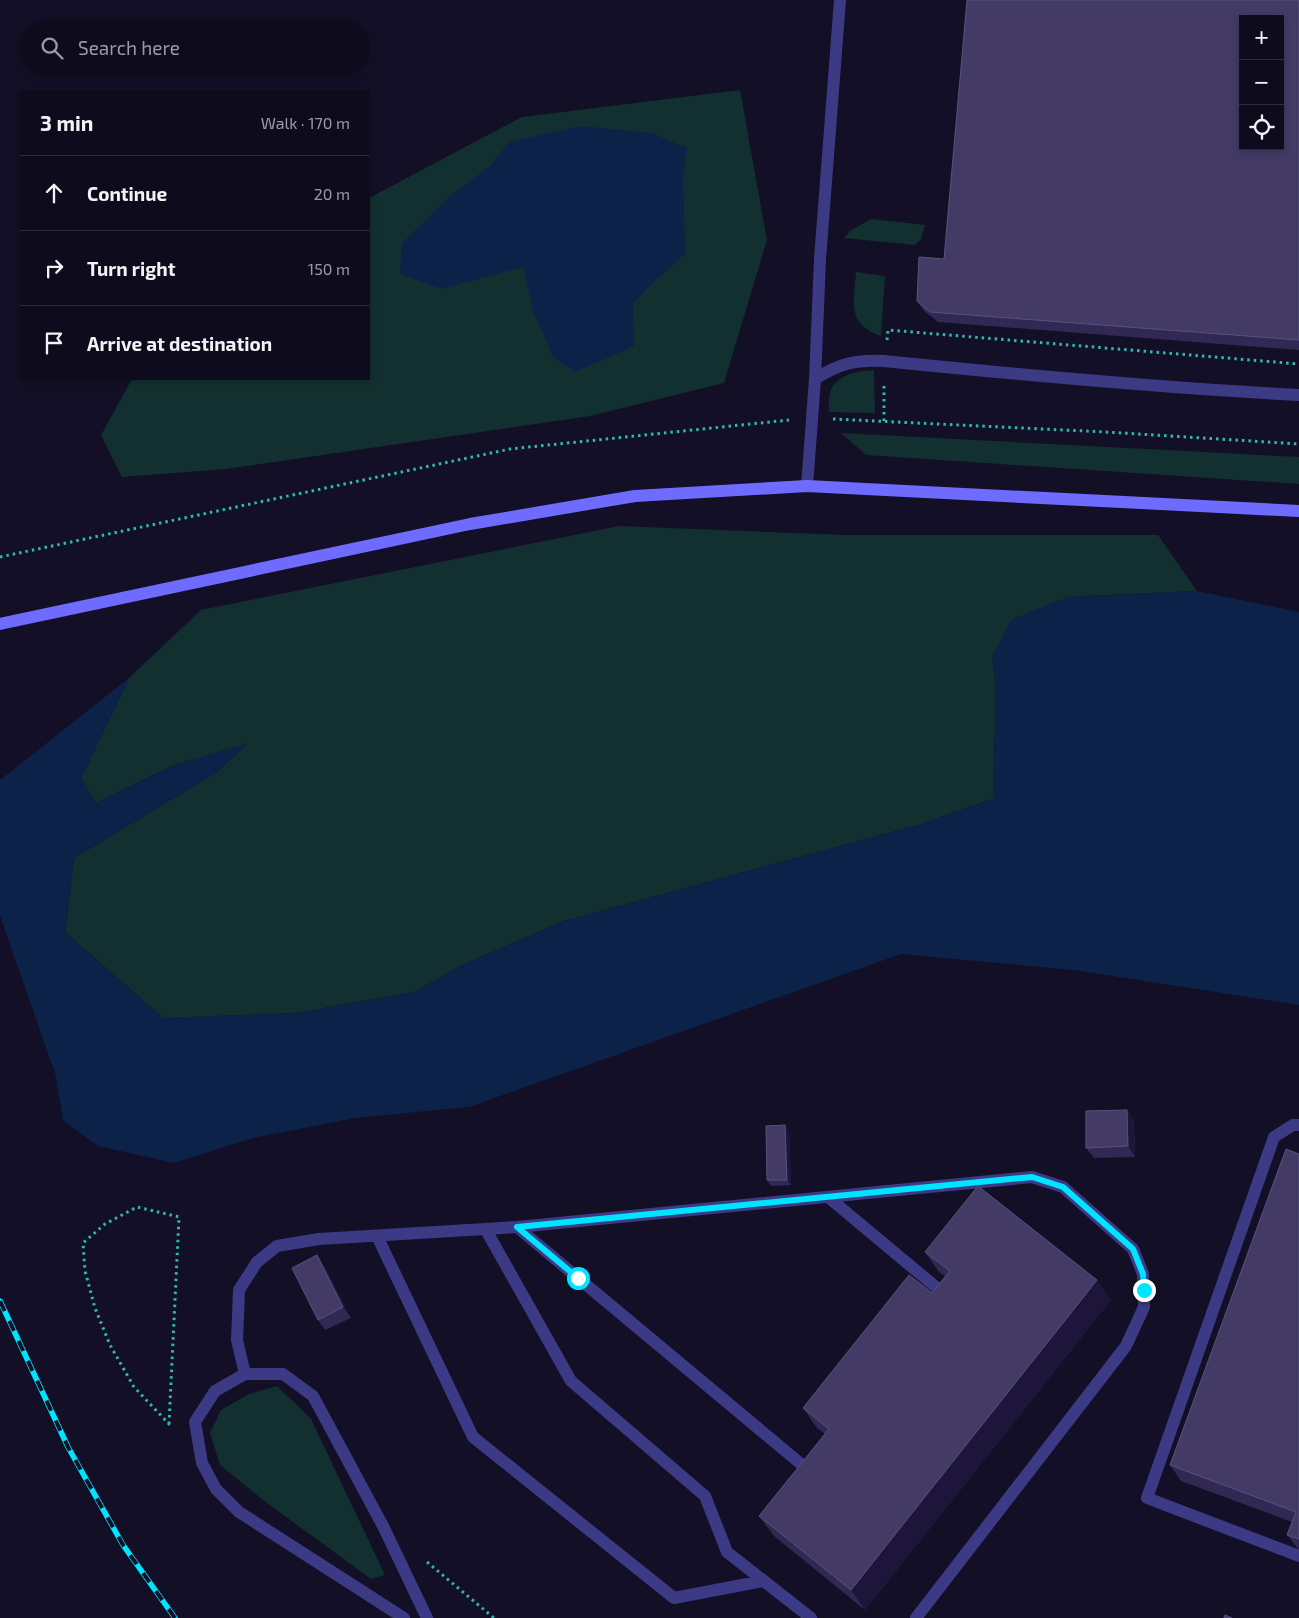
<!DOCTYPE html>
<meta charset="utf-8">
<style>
body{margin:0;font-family:"Exo 2",sans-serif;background:#171425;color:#f1f3f6}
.controls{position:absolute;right:15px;top:15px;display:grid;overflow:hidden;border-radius:0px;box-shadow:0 2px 8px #0003}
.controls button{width:45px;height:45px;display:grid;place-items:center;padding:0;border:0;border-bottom:1px solid #2e2b3b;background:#0e0b1c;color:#f1f3f6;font:25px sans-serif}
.stop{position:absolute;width:15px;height:15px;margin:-11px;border:4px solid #00e5ff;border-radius:50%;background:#fff}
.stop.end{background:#00e5ff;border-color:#fff;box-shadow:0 1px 5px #0008}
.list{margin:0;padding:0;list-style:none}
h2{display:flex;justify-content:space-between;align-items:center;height:65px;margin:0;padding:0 20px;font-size:21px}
h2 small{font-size:16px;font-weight:400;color:#9b9ba3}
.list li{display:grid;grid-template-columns:32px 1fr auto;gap:15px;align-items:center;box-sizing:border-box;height:75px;padding:0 20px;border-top:1px solid #2e2b3b}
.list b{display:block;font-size:19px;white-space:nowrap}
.list em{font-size:16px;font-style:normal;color:#9b9ba3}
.icon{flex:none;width:28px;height:28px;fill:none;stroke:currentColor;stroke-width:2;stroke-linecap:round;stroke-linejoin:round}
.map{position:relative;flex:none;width:1299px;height:1618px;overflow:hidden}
.search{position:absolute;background:#0e0b1c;box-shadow:0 2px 8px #0003;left:20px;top:20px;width:350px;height:55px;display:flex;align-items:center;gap:12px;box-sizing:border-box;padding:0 18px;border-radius:28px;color:#9b9ba3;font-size:19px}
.panel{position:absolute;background:#0e0b1c;box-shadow:0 2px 8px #0003;left:20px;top:90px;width:350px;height:290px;border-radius:0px}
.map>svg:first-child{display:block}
.green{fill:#12302f}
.water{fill:#0c2248}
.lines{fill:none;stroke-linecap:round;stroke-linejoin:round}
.path{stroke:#2fb8b0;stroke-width:3;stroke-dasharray:2.5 4;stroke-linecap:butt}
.service{stroke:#3d3a85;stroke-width:12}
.secondary{stroke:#6f6bff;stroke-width:12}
.rail-casing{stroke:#00e5ff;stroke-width:5.5}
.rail{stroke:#130f26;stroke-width:4;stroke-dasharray:11;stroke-linecap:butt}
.wall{fill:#312854}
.shaded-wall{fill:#1d163a}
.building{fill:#433a66;stroke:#5a527e;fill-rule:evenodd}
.route{stroke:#00e5ff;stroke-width:6}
</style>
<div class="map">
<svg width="1299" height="1618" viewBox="0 0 1299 1618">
<rect width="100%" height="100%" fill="#130f26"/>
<path class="green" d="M740,90L767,240L724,383L590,416L226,469L122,477L101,435L132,379H369V198L522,117Z
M871,219L925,225L921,239L915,245L844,238L850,231Z
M856,272L885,276L881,336C846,324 854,302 856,272Z
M874,370L875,413L829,412C829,405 828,394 832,388C840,373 860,371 874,370Z
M841,433L1299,457V484L866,455Z
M619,526L844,535H1158L1197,591L1067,597L992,657L996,688L993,799L918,825L564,921L464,964L415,992L295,1013L163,1018L65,932L74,858L217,772L247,744L174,765L96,803L81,778L129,678L201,610Z
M277,1386L311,1419L385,1575L371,1579L263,1500L220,1465L210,1433L221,1410L249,1394Z"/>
<path class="water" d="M581,126L651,133L687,148L683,177L685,254L651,284L633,304L634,346L575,372L554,358L534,313L523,267L442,289L400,274L402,243L450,196L490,166L509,142Z
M1197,591L1299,612V1005L1074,970L901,954L469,1107L355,1118L253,1138L174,1163L98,1146L63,1120L55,1073L0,916V780L129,678L81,778L96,803L174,765L248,743L217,772L74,858L65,932L163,1018L295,1013L415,992L464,964L564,921L918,825L993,799L996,688L992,656L1012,619L1067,597Z"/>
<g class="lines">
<path class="path" d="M887,340L888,330L1299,364
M833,419L1106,432L1299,444
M884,421V384
M0,557L510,449L789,420
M169,1424L179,1217L137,1207L105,1224L83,1243L85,1271L95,1308L110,1345L134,1387L169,1424L173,1426
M427,1562L494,1618"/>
<path class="service" d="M815,379L820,259L840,0
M807,486L815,379C840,363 855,360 884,361C1022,375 1160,388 1299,395
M1299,1125H1293L1274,1137L1147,1498L1299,1556
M828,1197L949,1298
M517,1227L813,1474
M486,1230L571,1381L705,1496L727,1552L811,1618
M377,1236L473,1437L674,1598L763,1581
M245,1374L237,1340L239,1290L257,1262L277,1246L319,1239L517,1227L1032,1177L1063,1187L1133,1249L1143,1274L1144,1307L1126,1346L916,1618
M404,1618L239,1512L216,1489L202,1463L195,1422L215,1391L245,1374H283L313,1396L383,1526L427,1618"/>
<path class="secondary" d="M0,624L470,524L635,496L807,486L1299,511"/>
<g class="rail-casing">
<path id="rail" d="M0,1301L68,1447L123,1545L175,1618"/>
</g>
<use href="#rail" class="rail"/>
</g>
<path class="wall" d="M1299,0V350L938,322L924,311L917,301L944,259Z
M1127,1110L1134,1121L1135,1157L1094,1158L1086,1148Z
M789,1131L791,1185L771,1186L767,1180Z
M1299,1154V1550L1287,1535L1292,1522L1181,1481L1170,1465Z
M925,1252L1111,1300L865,1610L774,1536L759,1516L825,1434L817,1428L803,1408L932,1293L945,1276L939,1272Z
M324,1266L351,1318L325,1330L318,1320Z"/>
<path class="shaded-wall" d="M1127,1110L1134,1121L1135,1157L1128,1146Z
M785,1125L789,1131L791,1185L787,1180Z
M317,1255L324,1266L351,1318L343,1307Z
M1097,1280L1111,1300L865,1610L851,1590Z"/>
<path class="building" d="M967,0H1299V340L930,312L917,301L919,257L944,259ZM1243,19H1280V146H1243Z
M1127,1110L1128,1146L1086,1148V1111Z
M785,1125L787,1180H767L766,1126Z
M1286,1149L1299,1154V1539L1287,1535L1296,1512L1170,1465Z
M978,1186L1097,1280L851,1590L759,1516L829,1429L803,1408L909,1275L932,1293L950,1271L925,1252Z
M317,1255L343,1307L318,1320L292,1268Z
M1225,1615L1232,1618H1224Z"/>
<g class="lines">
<path class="route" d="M578,1278L517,1227L1032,1177L1063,1187L1133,1249L1143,1274L1144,1290"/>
</g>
</svg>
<div class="controls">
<button>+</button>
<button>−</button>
<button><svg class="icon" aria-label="locate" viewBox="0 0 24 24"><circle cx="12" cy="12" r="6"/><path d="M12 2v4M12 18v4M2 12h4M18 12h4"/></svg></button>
</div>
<div class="stop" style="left:578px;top:1278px"></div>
<div class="stop end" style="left:1144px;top:1290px"></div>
<div class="search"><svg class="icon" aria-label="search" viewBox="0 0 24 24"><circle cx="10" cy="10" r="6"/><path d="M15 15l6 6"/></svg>Search here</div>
<section class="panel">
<h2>3 min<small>Walk · 170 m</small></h2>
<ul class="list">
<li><svg class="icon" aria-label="ahead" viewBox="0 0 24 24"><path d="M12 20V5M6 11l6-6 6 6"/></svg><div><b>Continue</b></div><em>20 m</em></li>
<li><svg class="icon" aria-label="right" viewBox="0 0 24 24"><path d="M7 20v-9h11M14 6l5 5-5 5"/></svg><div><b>Turn right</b></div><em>150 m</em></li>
<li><svg class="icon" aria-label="arrive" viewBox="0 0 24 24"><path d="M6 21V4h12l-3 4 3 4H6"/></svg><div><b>Arrive at destination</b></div></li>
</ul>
</section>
</div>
